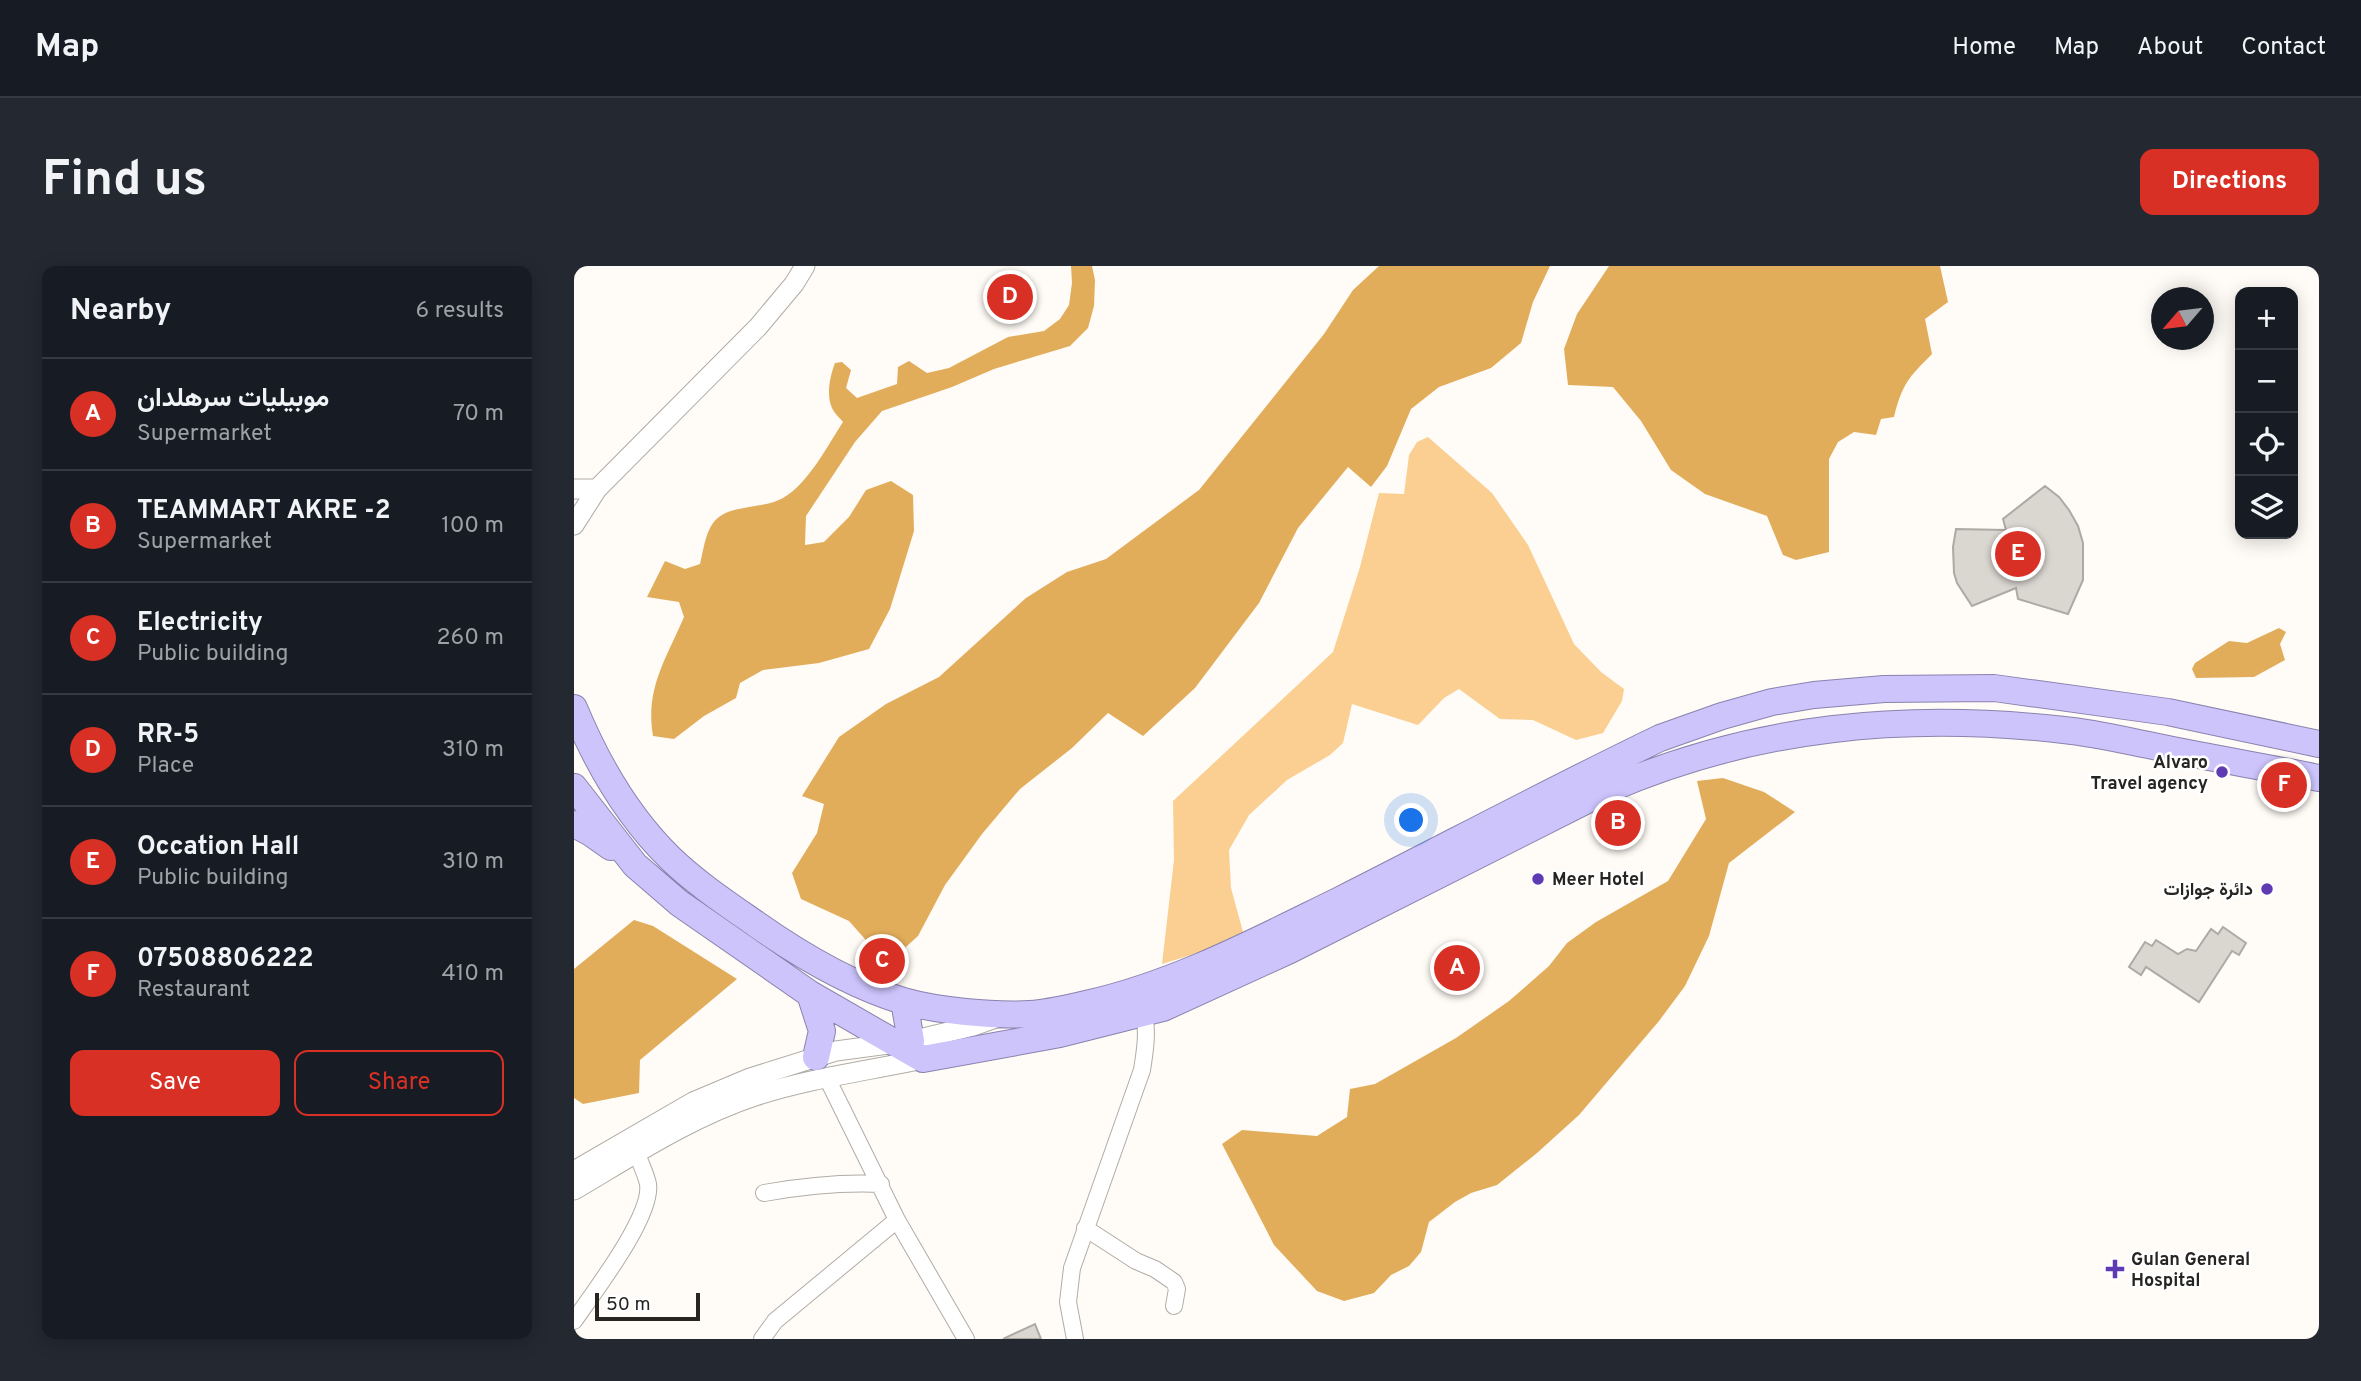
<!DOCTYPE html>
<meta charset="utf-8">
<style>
body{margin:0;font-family:Overpass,Vazirmatn,sans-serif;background:#242831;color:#f1f3f6}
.controls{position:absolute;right:21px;top:21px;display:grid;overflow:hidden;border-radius:14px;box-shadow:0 4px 18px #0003}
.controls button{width:63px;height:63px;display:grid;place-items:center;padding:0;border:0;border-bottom:2px solid #363941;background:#171b24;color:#f1f3f6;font:35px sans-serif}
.compass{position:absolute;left:1577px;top:21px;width:63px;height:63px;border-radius:50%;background:#171b24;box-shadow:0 4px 18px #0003;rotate:242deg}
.scale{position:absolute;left:21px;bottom:18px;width:105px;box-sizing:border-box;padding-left:7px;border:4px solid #262522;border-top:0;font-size:19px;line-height:24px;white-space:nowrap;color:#262522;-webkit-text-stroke:5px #fff;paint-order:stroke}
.you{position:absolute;left:838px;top:555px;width:24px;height:24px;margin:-18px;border:5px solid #fff;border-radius:50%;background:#1a73e8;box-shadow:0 0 0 10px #1a73e833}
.badge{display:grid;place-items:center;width:46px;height:46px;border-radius:50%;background:#d93025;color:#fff;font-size:23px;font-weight:700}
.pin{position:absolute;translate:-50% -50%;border:4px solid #fff;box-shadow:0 2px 7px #0006}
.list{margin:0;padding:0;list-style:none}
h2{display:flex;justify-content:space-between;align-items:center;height:91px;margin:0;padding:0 28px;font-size:30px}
h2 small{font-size:23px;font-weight:400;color:#9ea1a6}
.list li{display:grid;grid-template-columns:46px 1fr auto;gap:21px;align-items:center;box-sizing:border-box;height:112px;padding:0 28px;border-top:2px solid #363941}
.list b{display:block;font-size:26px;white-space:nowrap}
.list p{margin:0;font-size:23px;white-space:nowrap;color:#9ea1a6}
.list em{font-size:23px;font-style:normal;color:#9ea1a6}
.actions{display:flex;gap:14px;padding:21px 28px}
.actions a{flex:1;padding:16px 0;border:2px solid #d93025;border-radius:14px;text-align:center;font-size:24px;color:#d93025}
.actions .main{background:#d93025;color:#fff}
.icon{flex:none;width:38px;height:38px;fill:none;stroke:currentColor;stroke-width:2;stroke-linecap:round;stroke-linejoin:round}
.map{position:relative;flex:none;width:1745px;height:1073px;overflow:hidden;border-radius:14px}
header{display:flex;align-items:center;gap:42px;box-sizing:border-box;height:98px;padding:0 35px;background:#171b24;border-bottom:2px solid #363941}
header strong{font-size:33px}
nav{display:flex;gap:38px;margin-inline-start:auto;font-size:24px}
.intro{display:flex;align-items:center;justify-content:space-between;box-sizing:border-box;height:168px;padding:0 42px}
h1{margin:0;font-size:49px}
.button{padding:18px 32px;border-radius:14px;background:#d93025;color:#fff;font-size:24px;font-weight:700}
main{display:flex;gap:42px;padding:0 42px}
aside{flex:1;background:#171b24;border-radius:14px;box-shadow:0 4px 18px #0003}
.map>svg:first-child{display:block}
.green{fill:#facf91}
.forest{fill:#e2ad5b}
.building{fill:#dad6d0;stroke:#ada9a3;stroke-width:2}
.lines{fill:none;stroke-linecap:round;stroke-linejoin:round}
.minor-casing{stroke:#b0aca6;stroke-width:18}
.tertiary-casing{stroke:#b0aca6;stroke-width:21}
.trunk-casing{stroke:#8a83ae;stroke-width:28}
.minor{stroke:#fff;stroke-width:16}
.tertiary{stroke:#fff;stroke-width:19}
.trunk{stroke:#ccc4fb;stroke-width:26}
.poi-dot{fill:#5f3bb3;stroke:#fff;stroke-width:2.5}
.labels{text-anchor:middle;stroke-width:5;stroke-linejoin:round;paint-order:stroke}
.poi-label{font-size:18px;font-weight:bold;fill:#262522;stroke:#fff;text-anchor:end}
</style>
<header>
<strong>Map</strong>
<nav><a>Home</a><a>Map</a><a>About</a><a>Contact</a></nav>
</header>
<div class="intro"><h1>Find us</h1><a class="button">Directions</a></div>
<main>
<aside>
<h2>Nearby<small>6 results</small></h2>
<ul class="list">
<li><span class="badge">A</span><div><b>موبيليات سرهلدان</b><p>Supermarket</p></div><em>70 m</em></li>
<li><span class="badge">B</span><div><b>TEAMMART AKRE -2</b><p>Supermarket</p></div><em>100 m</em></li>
<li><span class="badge">C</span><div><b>Electricity</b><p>Public building</p></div><em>260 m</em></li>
<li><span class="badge">D</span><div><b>RR-5</b><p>Place</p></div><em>310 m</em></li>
<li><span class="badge">E</span><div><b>Occation Hall</b><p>Public building</p></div><em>310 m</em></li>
<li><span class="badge">F</span><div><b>07508806222</b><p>Restaurant</p></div><em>410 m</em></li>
</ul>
<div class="actions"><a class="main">Save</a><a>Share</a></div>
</aside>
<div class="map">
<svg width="1745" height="1073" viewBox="0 0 1745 1073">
<rect width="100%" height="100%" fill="#fffbf6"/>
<path class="green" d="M854,171L918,227L954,279L1000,378L1027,406L1050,423L1048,435L1029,467L1002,474L959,454L926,453L885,423L870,432L844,459L778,438L769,477L756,489L713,514L675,549L655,584L657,622L669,666L633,684L588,698L600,594L599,535L759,386L786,301L805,227L830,228L835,189L843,176Z"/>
<path class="forest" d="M497,0H518L521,14L520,40L514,62L496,80L420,103L378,121L308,145L281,176L232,250L231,279L250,276L275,251L292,224L317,215L339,229L340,265L316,343L295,383L245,397L189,404L166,417L162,432L130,450L100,473L79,470C71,423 92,393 110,351L105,336L73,331L91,295L111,303L126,298C129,286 131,268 139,257C154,237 188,244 209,232C234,218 254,179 269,156C266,152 260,147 258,142C252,129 256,110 261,97L268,96L277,104L272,122L283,132L323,118L324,101L335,95L353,107L375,102L434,71L470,65L486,53L495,39L498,17Z
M805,0H976L959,36L947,77L917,102L865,121L837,143L813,200L797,221L774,201L724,262L685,337L621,422L569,470L534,447L498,482L446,523L408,568L371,619L344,670L313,698L275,655L227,633L218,607L243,567L250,538L228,530L265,471L312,438L365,411L452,332L493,306L532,293L625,224L750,68L779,24Z
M1035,0H1366L1374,36L1351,53L1358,88C1335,111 1328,118 1320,151L1307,153L1302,169L1280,166L1264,176L1255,193V286L1222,294L1209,289L1193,250L1131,228L1097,204L1067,155L1039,121L994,119L990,83L1003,48Z
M1705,362L1712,366L1706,378L1711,394L1680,411L1622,412L1618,403L1621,397L1655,375L1673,377Z
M1149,512L1190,526L1221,546L1155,597L1135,670L1111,720L1085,755L1005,849L963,887L923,919L897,927L881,936L855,956L847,986L835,1000L817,1009L800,1027L770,1035L743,1025L700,979L648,878L668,864L743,870L773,851L776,823L801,818L882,772L935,735L975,700L993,677L1022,656L1094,615L1132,553L1123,515Z
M60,654L79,660L163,713L66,794L65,827L9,838L0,832V703Z"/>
<path class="building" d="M1471,220L1485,231L1495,244L1504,260L1509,277V314L1494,348L1444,333L1442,322L1398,340L1383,317L1380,307L1379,281L1382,263L1432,264L1429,253Z
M1649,661L1672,677L1665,689L1658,685L1625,736L1572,701L1567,709L1555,701L1571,676L1578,680L1582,674L1604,688L1613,683L1622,685L1637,663L1644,668Z
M461,1058L467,1073H429Z"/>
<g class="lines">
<g class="minor-casing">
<path id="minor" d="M253,812L323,954L392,1073
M190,927C230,920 266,916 307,918
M511,962L562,995L581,1003L600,1016L603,1023L600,1040
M0,1055C19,1027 79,950 74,918C72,908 66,897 63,887
M188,1073L201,1055L323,954
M501,1073L494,1036L498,1002L568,804C571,785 574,767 570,747"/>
</g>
<g class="tertiary-casing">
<path id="tertiary" d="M0,223H23
M0,259L23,223L184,61L220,18L231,0
M0,905L119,836L176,812L262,785L337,775L399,760L424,751
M0,924C58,890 117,851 181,830C236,812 293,805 349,793"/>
</g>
<g class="trunk-casing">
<path id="trunk" d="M0,442C22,495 54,551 96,592C122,617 152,637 182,658C226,689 277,719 329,735C364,745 419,750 456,748C474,747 494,742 512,738C602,718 684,674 766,634C873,580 978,524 1086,472L1148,450L1198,436L1240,429L1310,423L1420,422L1594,446L1745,478
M0,521L61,599L105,637L236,728L349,793L486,768L589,742L716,684L1033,524C1180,460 1332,446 1490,464C1521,467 1553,475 1584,481C1637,492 1691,501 1745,512
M0,558L17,567L37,581
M236,728L248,765L242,791
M330,735L337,775"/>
</g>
<use href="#minor" class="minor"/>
<use href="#tertiary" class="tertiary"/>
<use href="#trunk" class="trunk"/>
</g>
<g class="poi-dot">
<circle cx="1648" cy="506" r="7"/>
<circle cx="964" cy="613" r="7"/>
<circle cx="1693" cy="623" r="7"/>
<path d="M1537.5 992.5h7v7h7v7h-7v7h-7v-7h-7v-7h7z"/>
</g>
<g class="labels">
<g class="poi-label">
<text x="1634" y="502">Alvaro<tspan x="1634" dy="21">Travel agency</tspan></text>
<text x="978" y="619" text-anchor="start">Meer Hotel</text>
<text x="1679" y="629">دائرة جوازات</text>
<text x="1557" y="999" text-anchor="start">Gulan General<tspan x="1557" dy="21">Hospital</tspan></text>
</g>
</g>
</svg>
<div class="controls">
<button>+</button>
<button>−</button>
<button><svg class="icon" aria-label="locate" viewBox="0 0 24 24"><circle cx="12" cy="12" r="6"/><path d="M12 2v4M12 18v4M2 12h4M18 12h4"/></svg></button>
<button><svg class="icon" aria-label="layers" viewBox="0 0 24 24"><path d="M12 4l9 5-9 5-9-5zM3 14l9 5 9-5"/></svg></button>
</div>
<svg class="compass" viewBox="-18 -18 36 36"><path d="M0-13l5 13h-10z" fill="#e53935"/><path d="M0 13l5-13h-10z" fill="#9ea1a6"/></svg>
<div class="scale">50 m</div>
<div class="you"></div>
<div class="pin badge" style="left:883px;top:702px">A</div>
<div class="pin badge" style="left:1044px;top:557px">B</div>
<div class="pin badge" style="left:308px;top:695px">C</div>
<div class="pin badge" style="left:436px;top:31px">D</div>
<div class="pin badge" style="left:1444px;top:288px">E</div>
<div class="pin badge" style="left:1710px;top:519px">F</div>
</div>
</main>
